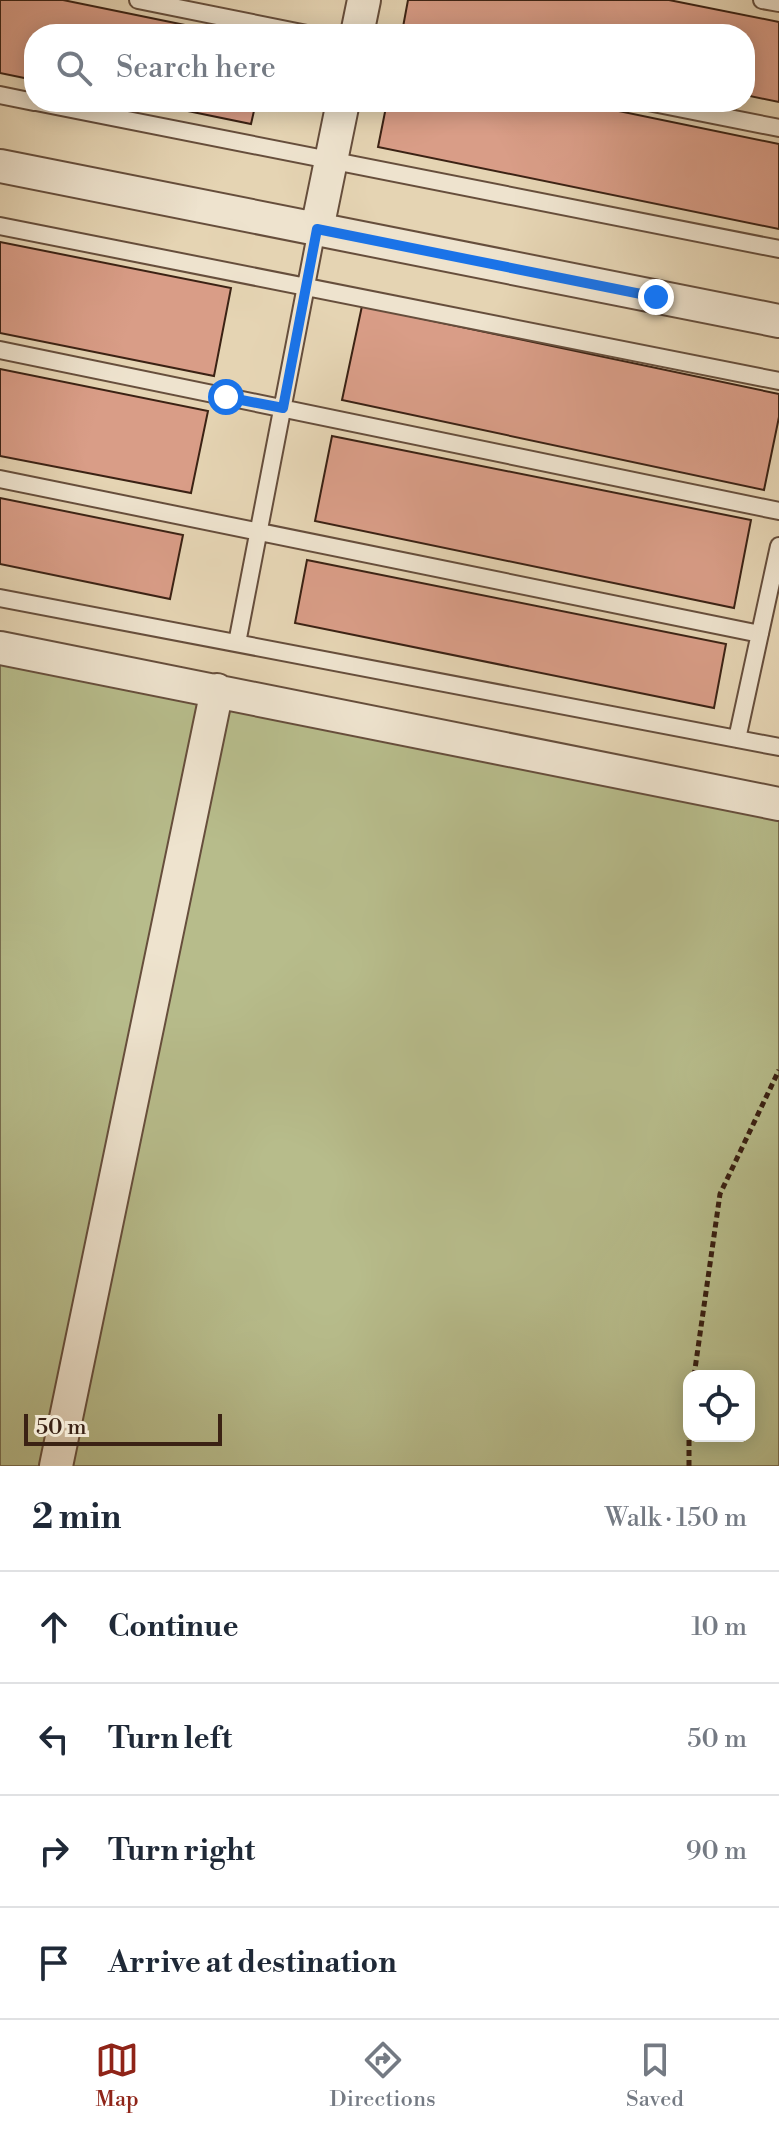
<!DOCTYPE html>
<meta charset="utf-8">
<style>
body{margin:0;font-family:"Libre Bodoni",serif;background:#f2f2f3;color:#1f2937}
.controls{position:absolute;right:24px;bottom:24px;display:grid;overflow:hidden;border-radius:16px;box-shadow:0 4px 20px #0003}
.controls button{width:72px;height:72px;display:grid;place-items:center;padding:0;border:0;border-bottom:2px solid #e0e1e3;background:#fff;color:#1f2937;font:40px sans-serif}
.scale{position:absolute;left:24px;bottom:20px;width:198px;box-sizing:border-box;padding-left:8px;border:4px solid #3b2214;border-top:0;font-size:22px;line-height:28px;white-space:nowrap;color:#3b2214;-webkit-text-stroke:6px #eee3ce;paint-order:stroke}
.stop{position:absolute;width:24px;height:24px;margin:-18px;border:6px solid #1a73e8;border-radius:50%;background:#fff}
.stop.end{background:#1a73e8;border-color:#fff;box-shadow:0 2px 8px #0008}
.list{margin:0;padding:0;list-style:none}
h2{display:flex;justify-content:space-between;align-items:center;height:104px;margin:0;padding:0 32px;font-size:34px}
h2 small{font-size:26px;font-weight:400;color:#747a83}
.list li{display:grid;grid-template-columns:52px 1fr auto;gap:24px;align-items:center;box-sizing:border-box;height:112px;padding:0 32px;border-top:2px solid #e0e1e3}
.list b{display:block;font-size:30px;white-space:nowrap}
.list em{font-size:26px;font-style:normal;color:#747a83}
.icon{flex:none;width:44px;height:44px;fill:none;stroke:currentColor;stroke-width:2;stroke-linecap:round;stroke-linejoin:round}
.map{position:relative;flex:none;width:779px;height:1466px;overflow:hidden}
.search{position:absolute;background:#fff;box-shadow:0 4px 20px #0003;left:24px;right:24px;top:24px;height:88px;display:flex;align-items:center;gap:20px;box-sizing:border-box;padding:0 28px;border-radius:32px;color:#747a83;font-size:30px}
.sheet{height:552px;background:#fff}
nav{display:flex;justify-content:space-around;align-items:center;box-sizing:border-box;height:112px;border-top:2px solid #e0e1e3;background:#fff;font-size:22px;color:#747a83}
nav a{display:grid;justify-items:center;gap:4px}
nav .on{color:#8f2418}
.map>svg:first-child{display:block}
.green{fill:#b7bc8b;stroke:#796f50;stroke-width:2;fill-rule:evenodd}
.building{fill:#d99d87;stroke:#3b2214;stroke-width:2}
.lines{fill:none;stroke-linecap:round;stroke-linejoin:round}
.lane-casing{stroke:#664e3c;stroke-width:20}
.street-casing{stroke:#664e3c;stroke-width:36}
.path{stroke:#3b2214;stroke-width:5;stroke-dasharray:6 4;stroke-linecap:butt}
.lane{stroke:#eee3ce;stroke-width:16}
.street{stroke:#eee3ce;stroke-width:32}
.route{stroke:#1a73e8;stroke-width:10}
</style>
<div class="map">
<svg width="779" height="1466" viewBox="0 0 779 1466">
<rect width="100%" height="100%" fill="#e5d4b3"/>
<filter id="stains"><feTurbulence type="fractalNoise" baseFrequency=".0025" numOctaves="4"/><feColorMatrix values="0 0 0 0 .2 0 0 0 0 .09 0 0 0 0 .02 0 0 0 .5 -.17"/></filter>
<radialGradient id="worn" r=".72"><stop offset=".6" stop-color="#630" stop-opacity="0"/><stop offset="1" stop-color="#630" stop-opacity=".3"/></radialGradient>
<path class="green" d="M0,648L779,804V1466H0ZM689,1376H749V1436H689Z"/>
<path class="building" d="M0,0H63L229,34H34V80L0,73Z
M408,0H669L779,22V102L745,95V34H437L403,27Z
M144,102H256L251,124Z
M387,102H575L779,144V229L378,147Z
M0,242L231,288L214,376L0,333Z
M362,306L779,394V417L764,490L342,400Z
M0,369L208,411L191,493L0,456Z
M332,436L751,520L734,608L315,521Z
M0,498L183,535L170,599L0,564Z
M307,560L726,644L714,708L295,623Z"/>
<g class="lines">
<g class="lane-casing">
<path id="lane" d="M138,0L307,34
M762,0L779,3
M0,95L34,102
M36,102L779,249
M648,102L779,128
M0,226L779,381
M0,350L779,511
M0,479L760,634
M0,598L779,747
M237,643L317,229
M737,739L779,546"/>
</g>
<g class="street-casing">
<path id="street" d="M357,34L364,0
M0,166L779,321
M317,229L343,102
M0,648L779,804
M56,1466L217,690"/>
</g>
<path class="path" d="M694,1376L720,1194L779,1070
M689,1466V1424"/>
<use href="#lane" class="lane"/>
<use href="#street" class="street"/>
</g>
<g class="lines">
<path class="route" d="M226,397L283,408L317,229L656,297"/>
</g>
<rect width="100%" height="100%" filter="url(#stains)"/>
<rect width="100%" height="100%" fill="url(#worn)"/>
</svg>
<div class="controls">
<button><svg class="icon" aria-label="locate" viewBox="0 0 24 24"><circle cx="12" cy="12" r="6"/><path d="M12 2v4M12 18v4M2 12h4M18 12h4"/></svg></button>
</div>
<div class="scale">50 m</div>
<div class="stop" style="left:226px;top:397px"></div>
<div class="stop end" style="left:656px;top:297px"></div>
<div class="search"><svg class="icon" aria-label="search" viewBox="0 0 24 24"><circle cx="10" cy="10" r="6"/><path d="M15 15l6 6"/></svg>Search here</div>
</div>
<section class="sheet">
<h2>2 min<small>Walk · 150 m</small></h2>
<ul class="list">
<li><svg class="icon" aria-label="ahead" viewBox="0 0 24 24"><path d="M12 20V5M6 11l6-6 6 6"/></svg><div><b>Continue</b></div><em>10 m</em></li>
<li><svg class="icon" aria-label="left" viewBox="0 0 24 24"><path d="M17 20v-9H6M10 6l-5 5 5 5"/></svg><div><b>Turn left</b></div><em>50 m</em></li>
<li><svg class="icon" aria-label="right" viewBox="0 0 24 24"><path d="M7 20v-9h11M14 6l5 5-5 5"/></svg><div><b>Turn right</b></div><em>90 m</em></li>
<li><svg class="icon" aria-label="arrive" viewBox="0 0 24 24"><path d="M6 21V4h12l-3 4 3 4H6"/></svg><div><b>Arrive at destination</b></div></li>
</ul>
</section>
<nav>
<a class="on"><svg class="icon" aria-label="map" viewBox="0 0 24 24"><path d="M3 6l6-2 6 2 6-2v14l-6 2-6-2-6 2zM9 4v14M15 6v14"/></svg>Map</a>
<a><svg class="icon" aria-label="directions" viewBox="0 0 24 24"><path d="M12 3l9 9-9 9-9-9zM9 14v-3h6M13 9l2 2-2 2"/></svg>Directions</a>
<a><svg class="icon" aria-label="saved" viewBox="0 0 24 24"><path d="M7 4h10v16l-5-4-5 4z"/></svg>Saved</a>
</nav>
